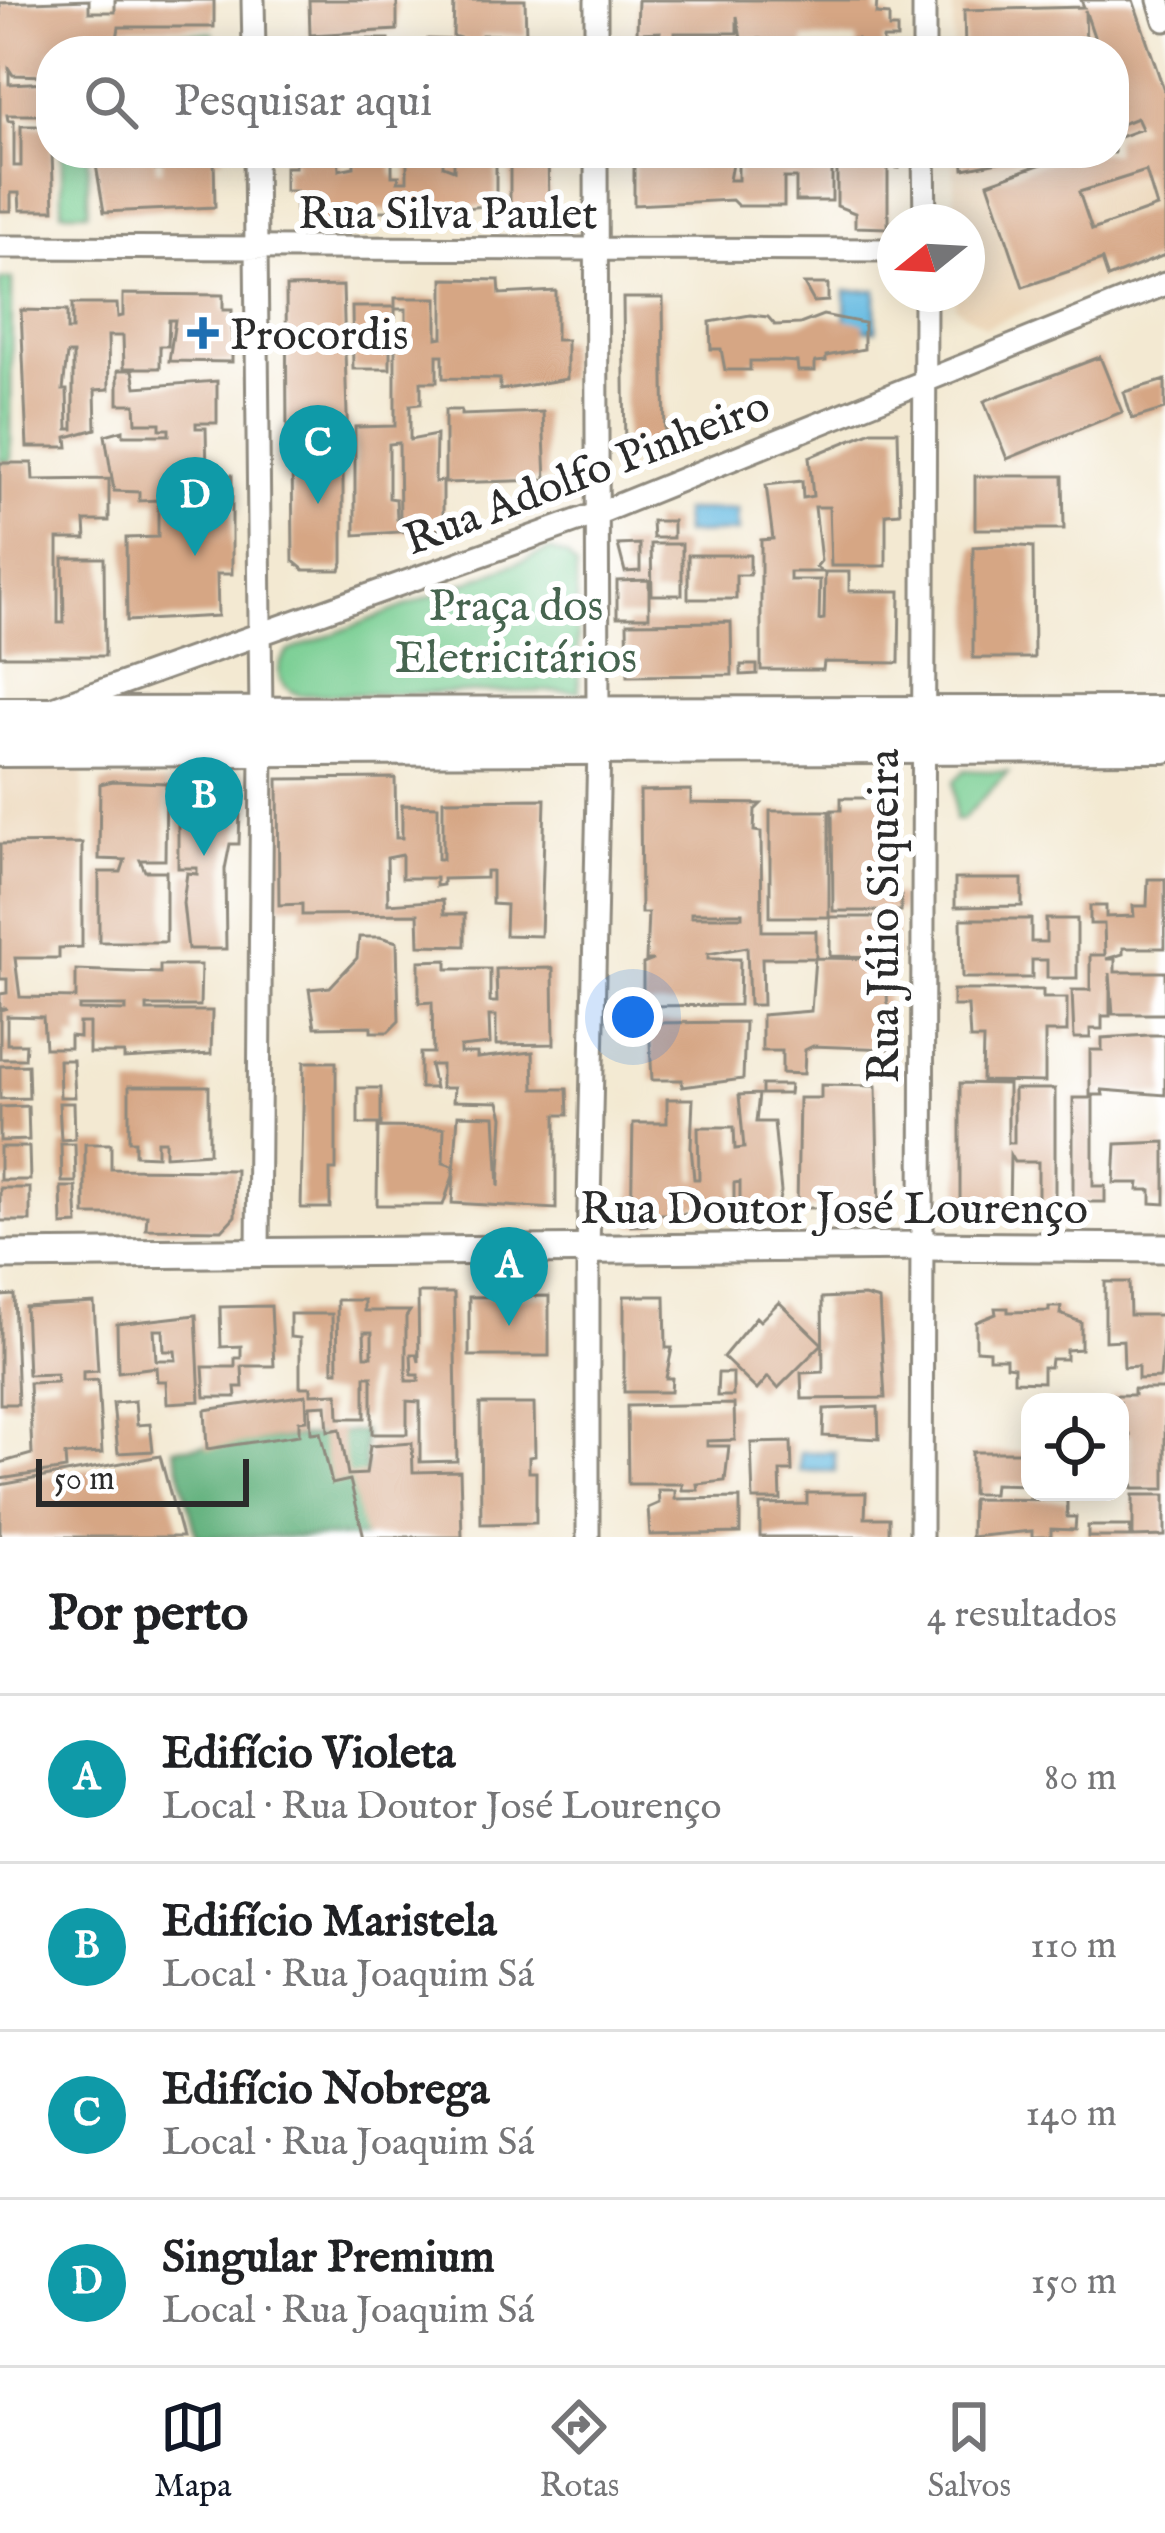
<!DOCTYPE html>
<html lang="pt">
<meta charset="utf-8">
<style>
body{margin:0;font-family:"IM FELL English",serif;background:#f6f6f6;color:#202124}
.controls{position:absolute;right:36px;bottom:36px;display:grid;overflow:hidden;border-radius:24px;box-shadow:0 6px 30px #0003}
.controls button{width:108px;height:108px;display:grid;place-items:center;padding:0;border:0;border-bottom:3px solid #e0e0e0;background:#fff;color:#202124;font:60px sans-serif}
.compass{position:absolute;left:877px;top:204px;width:108px;height:108px;border-radius:50%;background:#fff;box-shadow:0 6px 30px #0003;rotate:252deg}
.scale{position:absolute;left:36px;bottom:30px;width:213px;box-sizing:border-box;padding-left:12px;border:6px solid #2b2b2b;border-top:0;font-size:33px;line-height:42px;white-space:nowrap;color:#2b2b2b;-webkit-text-stroke:9px #fff;paint-order:stroke}
.you{position:absolute;left:633px;top:1017px;width:42px;height:42px;margin:-30px;border:9px solid #fff;border-radius:50%;background:#1a73e8;box-shadow:0 0 0 18px #1a73e833}
.badge{display:grid;place-items:center;width:78px;height:78px;border-radius:50%;background:#111827;color:#fff;font-size:39px;font-weight:700}
.pin{position:absolute;translate:-50% -99px;filter:drop-shadow(0 3px 6px #0008)}
.pin::after{content:'';position:absolute;top:63px;width:42px;height:36px;background:inherit;clip-path:polygon(0 0,100% 0,50% 100%)}
.list{margin:0;padding:0;list-style:none}
h2{display:flex;justify-content:space-between;align-items:center;height:156px;margin:0;padding:0 48px;font-size:51px}
h2 small{font-size:39px;font-weight:400;color:#757577}
.list li{display:grid;grid-template-columns:78px 1fr auto;gap:36px;align-items:center;box-sizing:border-box;height:168px;padding:0 48px;border-top:3px solid #e0e0e0}
.list b{display:block;font-size:45px;white-space:nowrap}
.list p{margin:0;font-size:39px;white-space:nowrap;color:#757577}
.list em{font-size:39px;font-style:normal;color:#757577}
.icon{flex:none;width:66px;height:66px;fill:none;stroke:currentColor;stroke-width:2;stroke-linecap:round;stroke-linejoin:round}
.map{position:relative;flex:none;width:1165px;height:1537px;overflow:hidden}
.search{position:absolute;background:#fff;box-shadow:0 6px 30px #0003;left:36px;right:36px;top:36px;height:132px;display:flex;align-items:center;gap:30px;box-sizing:border-box;padding:0 42px;border-radius:48px;color:#757577;font-size:45px}
.sheet{height:828px;background:#fff}
nav{display:flex;justify-content:space-around;align-items:center;box-sizing:border-box;height:168px;border-top:3px solid #e0e0e0;background:#fff;font-size:33px;color:#757577}
nav a{display:grid;justify-items:center;gap:6px}
nav .on{color:#111827}
.map>svg:first-child{display:block}
.built{fill:#ecd7ba}
.green{fill:#77cd91;stroke:#517c5e;stroke-width:3}
.forest{fill:#61b07b;stroke:#466e53;stroke-width:3}
.water{fill:#65bae1;stroke:#487286;stroke-width:3}
.building{fill:#d6a684;fill-rule:evenodd}
.lines{fill:none;stroke-linecap:round;stroke-linejoin:round}
.minor-casing{stroke:#8f8a7e;stroke-width:27}
.tertiary-casing{stroke:#8f8a7e;stroke-width:33}
.primary-casing{stroke:#8f8a7e;stroke-width:42}
.minor{stroke:#fff;stroke-width:21}
.tertiary{stroke:#fff;stroke-width:27}
.primary{stroke:#fff;stroke-width:36}
.poi-dot{fill:#1f6fb2;stroke:#fff;stroke-width:4.5}
.labels{text-anchor:middle;stroke-width:12;stroke-linejoin:round;paint-order:stroke}
.street-label{font-size:45px;fill:#2b2b2b;stroke:#fff}
.poi-label{font-size:45px;fill:#2b2b2b;stroke:#fff;text-anchor:start}
.park-label{font-size:45px;fill:#46644f;stroke:#fff}
</style>
<div class="map">
<svg width="1165" height="1537" viewBox="0 0 1165 1537">
<rect width="100%" height="100%" fill="#fff"/>
<filter id="ink" filterUnits="userSpaceOnUse"><feTurbulence type="fractalNoise" baseFrequency=".00833" numOctaves="2"/><feDisplacementMap in="SourceGraphic" scale="24" xChannelSelector="R" yChannelSelector="G"/><feConvolveMatrix kernelMatrix="1 2 1 2 8 2 1 2 1" color-interpolation-filters="sRGB"/></filter>
<filter id="wash" filterUnits="userSpaceOnUse"><feTurbulence type="fractalNoise" baseFrequency=".004" numOctaves="4" result="noise"/><feDisplacementMap in="SourceGraphic" scale="48" xChannelSelector="R" yChannelSelector="G"/><feGaussianBlur stdDeviation="2.7" result="paint"/><feColorMatrix in="noise" values="0 0 0 0 0 0 0 0 0 0 0 0 0 0 0 0 0 1.4 0 .05"/><feComposite in="paint" operator="in"/></filter>
<g filter="url(#wash)">
<rect width="100%" height="100%" fill="#f3e9d2"/>
<path class="built" d="M953,0H1132L1165,96V257L985,327L955,307V294H967V222H954V153H1114V51H953Z
M0,769H83L85,959L0,962Z"/>
<path class="green" d="M113,33H213V51H113Z
M62,153H88V212H62Z
M0,279H12L11,461H0Z
M550,550L567,556L576,567L579,691L299,695C277,685 272,669 289,651Z
M965,770L1008,772L962,820H955L954,781Z"/>
<path class="forest" d="M364,1431L366,1537H197L174,1448Z"/>
<path class="water" d="M876,290V330H846L845,291Z
M737,509L738,532L684,534L683,511Z
M800,1452H835V1471H800Z"/>
<g id="blocks">
<path class="building" d="M89,0V12H115V0H214V27H119L115,51H51L47,76L13,75L9,69V84L51,82V115H7L8,121H14V166H21V126H51L54,210H20L19,193H11V211H0V3Z
M309,0H397V30L310,35Z
M454,0H525L526,35H482V39L547,40V51H428V39L466,40L453,36Z
M638,0H877L876,14L889,15V28H897V39H883V51H857V39H804V51H768L761,50L760,39H741L737,16V33H675V39L659,38L660,32L637,33Z
M1081,0H1133L1165,93V255L1108,278L1102,260L1023,287L988,183L1073,153H1114V139L1142,129L1137,118L1114,127V51H1099L1085,10L1086,51H965L964,10L1084,7ZM1146,171L1157,207L1092,230L1079,192Z
M301,39H389V51H301Z
M633,39H650V51H633Z
M702,39H741V51H702Z
M94,153H156V170H162V153H222V158H214L215,207L104,212Z
M284,153H338L339,170L354,167V153H392V176H399L398,181H407V153H443V166L454,170V153H496V205L465,208L458,217L448,218H427L428,205L398,204V211H339L335,225H313V212H296L295,191H285V167H295V160H284Z
M502,153H548L549,208H510V160H502Z
M634,153H734L729,180H738V153H832V201H796V178H784V206H738L732,200L634,205Z
M837,153H899V168L888,167V228L855,227V213L837,206Z
M963,153H1037V154L964,169Z
M443,279L499,280L500,294L556,291V340H567V379L500,390V379L443,378V355H437V382H421V404L410,405V440L436,435L435,482L443,481V529L355,535V427L395,426V333H406V309H395V324L390,325V369H353L352,307H395V298H437V338L443,337ZM399,443L400,519H397L396,499L389,498V444Z
M804,284H828V301L814,302Z
M343,286L348,447H343V562L340,570H304L293,561L292,451L302,441V431L287,433L286,287Z
M123,294L223,295V310H232V362L169,361L175,320H169L168,346H160V368H124L123,336H108L109,389L95,390L96,429L67,437L68,447H27L21,310L67,311V330H72V304H117L118,317L123,316ZM67,354H73V429H68L67,390H63Z
M623,298H663L665,453H625Z
M750,315L768,317L775,325L800,324L823,315L864,323V349L826,356V361L815,362V371H798L797,362L782,361H750V370H725L721,349H711L710,322Z
M1100,357L1122,412L1007,459L984,401Z
M118,370H133L136,387L217,381V423H196V428H206L207,475H232V574H217L218,616L127,621L126,538L158,537V500L139,501V492L114,491L105,435L123,430V435H169V429H160V423H136L135,404H118Z
M1165,380V409L1132,419L1124,392Z
M445,410H461V415L543,412L546,480L445,483Z
M872,431H898L900,513L886,514V566H831L829,507H815L821,561L816,567L823,572H790V580H820L819,620L824,619L825,572H849V591H900L899,663L824,662L823,670H761V540L773,539L766,485L802,481L803,498L813,496L809,457Z
M0,463H32L33,480L109,479V521H85L86,539H58V623H64L63,558H104L105,656H0Z
M975,476H1063L1064,529H975Z
M652,521H673V538H653Z
M640,544V571L625,572L618,545Z
M651,544H682V595H652Z
M1008,545L1033,547L1034,658H973V547Z
M688,555H750V575H736V599H688Z
M649,580V617H617V581Z
M731,622L732,675L628,676L627,623Z
M741,665H757V674L741,675Z
M395,778L396,838H402V805L438,806V859H443V800L545,799L541,936L505,935L506,905L492,904V871H486V878L443,879V885L436,886V878H402V855L387,858L388,904L443,900L444,914H465V946L419,945L418,914L302,915V904L279,905L278,779Z
M178,780H231V811H240L239,844H230L225,869L226,949H188L183,903L187,873L197,874V868H178Z
M113,781L166,783L165,860H140L145,871H166V942H99V872H121L125,860L99,859L100,784Z
M691,790V803L761,804L755,810L754,831L761,832L762,931H816V958H762L763,1005H749L747,947L708,954V959H740L739,1005L643,1006V964L653,960H646L648,913H641L640,791ZM691,913H742V917H691Z
M841,798H886L891,868H870L869,874L873,892L901,896V911H833L832,810H841Z
M770,811H829V917H770Z
M82,843V947L59,948V958H15L20,997L76,998V970L160,973V965H201L200,1006H147V1011H212L211,1054L124,1059V1053H89V1023H79V1037L70,1036V1048H45L43,1017L7,1016V1044H26L25,1059H0V1010L7,1008H0V994L7,993V979H0V844ZM79,1006H126V1011L79,1010Z
M955,879H1022V906L955,907Z
M1148,879H1165V948H1123V954L1106,959H1115V972H1165V1014H1113L1110,973V1016H1102V1029H1090V1038H1074L1072,990H1090V955H1105L1104,924H1090V906H1106V917L1134,916L1133,906H1147Z
M830,917H897V957L830,956Z
M961,919H1031V942H1046V919H1077V978H1047V960H1032V978H962Z
M380,937L397,942L399,1021L388,1032H371V1026L315,1027L309,989L330,987L357,958L359,937Z
M815,958L886,959L889,1049L813,1046L805,1050L804,1074L782,1073V1051H762V1015L811,1011Z
M447,960V969H490V1002H497L496,969L553,968L554,1044L496,1045V1016H489L490,1044L460,1047V1053H477V1058L533,1052L534,1089H567L568,1115H556V1209L452,1203L458,1115L495,1116L499,1187L503,1117L499,1102L453,1101L454,1088H441V1065H430L435,1088H420V1053H433L432,1002L419,1003V961Z
M953,990H1043V998H1067V1032H1045V1082L982,1081L983,1039H970L968,1006H953Z
M745,1022L743,1079L682,1087V1080H652L649,1023Z
M1149,1035H1165V1095L1102,1090L1103,1095H1090V1050H1102V1038Z
M59,1060H73L75,1097H60Z
M304,1062H336V1170H330V1208H301Z
M28,1065L29,1098L0,1099V1066Z
M960,1083L1008,1084V1143H1014V1089H1055V1200H1038V1162H1014L1010,1155L1009,1212L960,1213Z
M762,1085H790L789,1094H762Z
M821,1085L876,1086L879,1208H797L799,1098H821Z
M129,1086H209V1153L165,1156V1141H157V1156L135,1155V1141H129Z
M358,1088H381V1124H358Z
M759,1094L756,1122H774L781,1192L777,1208L740,1205V1182L734,1183V1206H694V1214H655V1225L631,1226L633,1123H667V1099H693L691,1147L694,1179H699L698,1127H734L735,1149L744,1148L739,1095Z
M1073,1098H1093V1186H1105V1202H1073Z
M59,1103H74L75,1139L61,1140Z
M28,1106L29,1140L0,1141V1107Z
M378,1127L444,1128L443,1163L453,1166V1176L443,1205H377Z
M1165,1142V1204L1151,1203V1190H1138L1139,1183H1114L1116,1144Z
M61,1144H75L76,1182H62Z
M85,1144H111V1169L236,1170L235,1216L222,1230L146,1229L147,1215H85Z
M0,1147H29L30,1180H0Z
M61,1187H76L78,1224L62,1225Z
M0,1188H30V1221H0Z
M1105,1282H1129L1130,1315H1165L1160,1378L1138,1379V1366L1124,1367L1123,1340L1105,1341Z
M418,1293H454L457,1461L420,1462V1402L407,1401V1434H372V1376H365V1418H339L338,1393L311,1394V1387H300V1338L290,1337V1314H332L333,1371H338L337,1300H364V1311H410L406,1317V1381H419V1375H412L411,1354H417L419,1362ZM364,1332H372V1356H365Z
M14,1295L18,1404H0V1296Z
M549,1296V1356H469V1297Z
M624,1296H665L666,1348H672L666,1378H672L671,1392H624Z
M864,1296L879,1300L885,1398L802,1399L801,1373L823,1372L822,1298Z
M779,1302L822,1344L778,1388L768,1377L757,1390L723,1357L756,1317L760,1321Z
M94,1303L98,1371L83,1372V1381L98,1380L102,1453L65,1455L66,1469L0,1479V1463L32,1454L29,1383L57,1382L56,1374L28,1375L25,1307Z
M271,1306L274,1366H242L243,1387H235L236,1397H205L203,1367H235V1358H241V1346L221,1347L220,1307Z
M1049,1307H1061L1060,1314L1081,1322V1349L1066,1350V1359H1051L1050,1367H1043V1382L1014,1381V1367L1006,1366V1358H989V1351L976,1350V1322L996,1314L995,1308H1008V1312L1049,1311Z
M196,1315L200,1401L167,1403L166,1381H157L156,1367L118,1372L117,1324ZM154,1330H163L164,1351H175L176,1360H156Z
M718,1373H733V1396H717Z
M1134,1389H1165V1489H1133L1130,1435H1120V1402H1112V1395H1134Z
M306,1395L307,1420L299,1421V1435L207,1449L205,1410Z
M135,1401L137,1425L150,1424L153,1451L118,1453L113,1403Z
M480,1404H534L535,1456L529,1457V1472H536V1523L481,1524Z
M734,1404L735,1440L707,1441V1446H729L725,1481L697,1484L698,1490H682V1484H628L627,1406Z
M326,1405L328,1431L340,1429L348,1475L366,1474L370,1446L412,1443L413,1472L460,1471L462,1537H364L350,1480L332,1484L320,1432L311,1433L310,1406Z
M878,1407L879,1439L823,1436L824,1409Z
M791,1442L792,1471H780L781,1500H753L751,1443Z
M972,1452H1030V1485L994,1484L993,1494H972Z
M160,1456L182,1537H0V1485Z
M658,1490H675V1499L740,1498V1533L650,1535L648,1508L659,1503Z
M807,1493H866L865,1518H889V1537H760V1505L807,1504Z
M1133,1495H1165V1536L1133,1537Z
M972,1499L1067,1500V1517H1076L1075,1530L1051,1529V1537H1032V1531L971,1537Z
M1088,1526H1130V1537H1088Z"/>
</g>
</g>
<g filter="url(#ink)">
<use href="#blocks" fill-opacity="0" stroke="#8f8a7e" stroke-width="3"/>
<g class="lines">
<g class="minor-casing">
<path id="minor" d="M253,0L254,51
M596,0V51
M924,0V51
M1159,0L1165,20
M255,153L261,715
M596,153L598,715
M924,153L925,222
M0,247L895,250
M56,707L599,513L1165,284
M258,1253L262,748
M588,1537V1251L599,745
M921,1537L925,294"/>
</g>
<g class="tertiary-casing">
<path id="tertiary" d="M0,1255L923,1246L1165,1248"/>
</g>
<g class="primary-casing">
<path id="primary" d="M0,716L1165,715
M0,748L1165,744"/>
</g>
<use href="#minor" class="minor"/>
<use href="#tertiary" class="tertiary"/>
<use href="#primary" class="primary"/>
</g>
</g>
<path class="poi-dot" d="M197 315h12v12h12v12h-12v12h-12v-12h-12v-12h12z"/>
<g class="labels">
<g class="street-label">
<text x="448" y="228">Rua Silva Paulet</text>
<text transform="translate(586 471) rotate(-21)" y="16">Rua Adolfo Pinheiro</text>
<text transform="translate(882 916) rotate(-90)" y="16">Rua Júlio Siqueira</text>
<text x="834" y="1223">Rua Doutor José Lourenço</text>
</g>
<g class="poi-label">
<text x="230" y="349">Procordis</text>
</g>
<g class="park-label">
<text x="516" y="620">Praça dos<tspan x="516" dy="52">Eletricitários</tspan></text>
</g>
</g>
</svg>
<div class="controls">
<button><svg class="icon" aria-label="locate" viewBox="0 0 24 24"><circle cx="12" cy="12" r="6"/><path d="M12 2v4M12 18v4M2 12h4M18 12h4"/></svg></button>
</div>
<svg class="compass" viewBox="-18 -18 36 36"><path d="M0-13l5 13h-10z" fill="#e53935"/><path d="M0 13l5-13h-10z" fill="#757577"/></svg>
<div class="scale">50 m</div>
<div class="you"></div>
<div class="pin badge" style="left:509px;top:1326px;background:#0f9aa8">A</div>
<div class="pin badge" style="left:204px;top:856px;background:#0f9aa8">B</div>
<div class="pin badge" style="left:318px;top:504px;background:#0f9aa8">C</div>
<div class="pin badge" style="left:195px;top:556px;background:#0f9aa8">D</div>
<div class="search"><svg class="icon" aria-label="search" viewBox="0 0 24 24"><circle cx="10" cy="10" r="6"/><path d="M15 15l6 6"/></svg>Pesquisar aqui</div>
</div>
<section class="sheet">
<h2>Por perto<small>4 resultados</small></h2>
<ul class="list">
<li><span class="badge" style="background:#0f9aa8">A</span><div><b>Edifício Violeta</b><p>Local · Rua Doutor José Lourenço</p></div><em>80 m</em></li>
<li><span class="badge" style="background:#0f9aa8">B</span><div><b>Edifício Maristela</b><p>Local · Rua Joaquim Sá</p></div><em>110 m</em></li>
<li><span class="badge" style="background:#0f9aa8">C</span><div><b>Edifício Nobrega</b><p>Local · Rua Joaquim Sá</p></div><em>140 m</em></li>
<li><span class="badge" style="background:#0f9aa8">D</span><div><b>Singular Premium</b><p>Local · Rua Joaquim Sá</p></div><em>150 m</em></li>
</ul>
</section>
<nav>
<a class="on"><svg class="icon" aria-label="map" viewBox="0 0 24 24"><path d="M3 6l6-2 6 2 6-2v14l-6 2-6-2-6 2zM9 4v14M15 6v14"/></svg>Mapa</a>
<a><svg class="icon" aria-label="directions" viewBox="0 0 24 24"><path d="M12 3l9 9-9 9-9-9zM9 14v-3h6M13 9l2 2-2 2"/></svg>Rotas</a>
<a><svg class="icon" aria-label="saved" viewBox="0 0 24 24"><path d="M7 4h10v16l-5-4-5 4z"/></svg>Salvos</a>
</nav>
